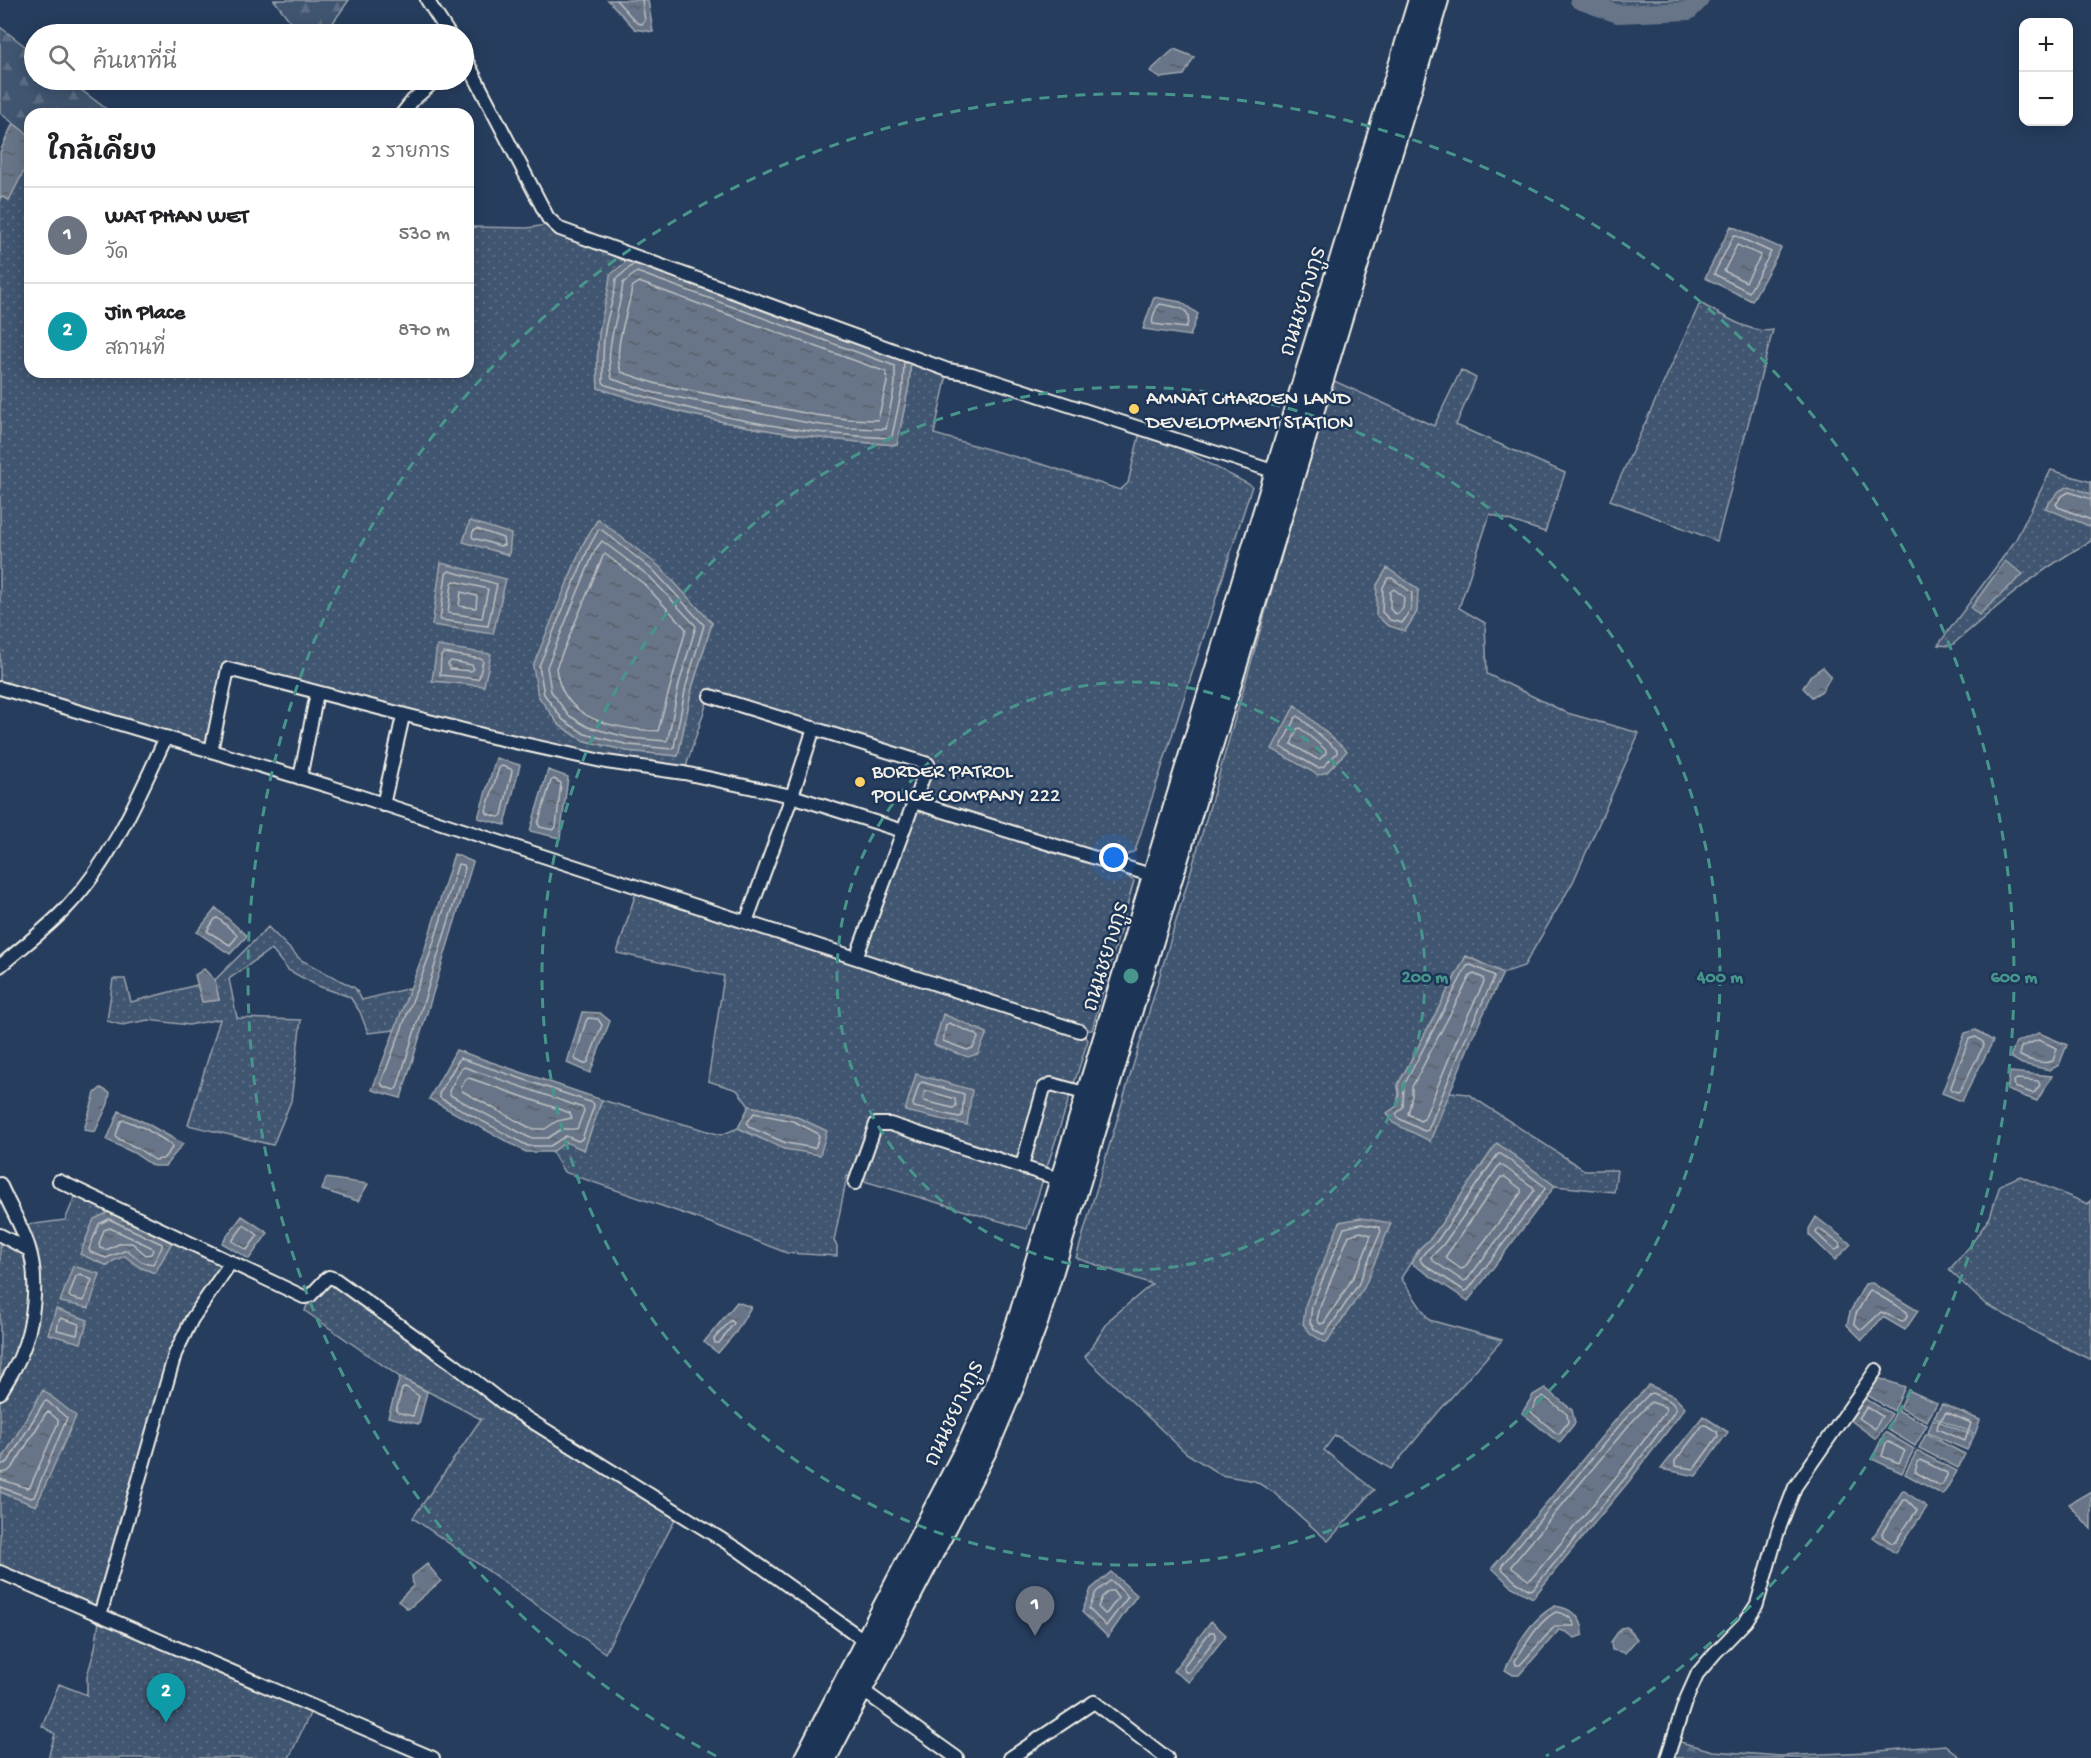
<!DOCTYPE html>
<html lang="th">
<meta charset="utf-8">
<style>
body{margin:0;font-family:"Gochi Hand","Playpen Sans Thai",sans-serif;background:#f2f2f2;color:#202124}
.controls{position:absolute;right:18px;top:18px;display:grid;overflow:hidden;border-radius:12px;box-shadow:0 3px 15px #0003}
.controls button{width:54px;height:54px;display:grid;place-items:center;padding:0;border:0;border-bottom:2px solid #e0e0e0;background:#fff;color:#202124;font:30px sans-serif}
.you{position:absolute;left:1114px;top:858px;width:21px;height:21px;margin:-15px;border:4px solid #fff;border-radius:50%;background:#1a73e8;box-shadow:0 0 0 9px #1a73e833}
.badge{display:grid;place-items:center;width:39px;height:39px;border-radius:50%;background:#847042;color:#fff;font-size:20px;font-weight:700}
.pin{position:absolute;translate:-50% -50px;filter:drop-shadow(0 2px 3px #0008)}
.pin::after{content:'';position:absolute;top:32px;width:21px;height:18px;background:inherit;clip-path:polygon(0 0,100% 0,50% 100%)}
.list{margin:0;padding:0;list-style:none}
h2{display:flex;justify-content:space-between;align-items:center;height:78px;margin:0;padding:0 24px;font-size:26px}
h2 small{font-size:20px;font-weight:400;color:#757577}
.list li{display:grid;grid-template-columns:39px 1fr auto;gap:18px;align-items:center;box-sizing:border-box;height:96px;padding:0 24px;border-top:2px solid #e0e0e0}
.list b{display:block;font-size:22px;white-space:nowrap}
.list p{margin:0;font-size:20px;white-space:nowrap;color:#757577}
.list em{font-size:20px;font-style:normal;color:#757577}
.icon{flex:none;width:33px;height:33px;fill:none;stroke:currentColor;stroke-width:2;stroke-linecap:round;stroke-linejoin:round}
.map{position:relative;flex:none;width:2091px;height:1758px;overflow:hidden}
.search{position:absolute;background:#fff;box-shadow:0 3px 15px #0003;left:24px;top:24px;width:450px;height:66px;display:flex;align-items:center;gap:15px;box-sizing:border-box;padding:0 21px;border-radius:33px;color:#757577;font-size:22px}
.panel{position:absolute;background:#fff;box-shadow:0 3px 15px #0003;left:24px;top:108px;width:450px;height:270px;border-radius:18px}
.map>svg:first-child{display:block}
.grass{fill:url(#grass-dots);stroke:#9aa2ac;stroke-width:1.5;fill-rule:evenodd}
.forest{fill:url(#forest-firs);stroke:#9aa2ac;stroke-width:1.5}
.water{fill:url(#water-ripples);stroke:#9fa7ae;stroke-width:1.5}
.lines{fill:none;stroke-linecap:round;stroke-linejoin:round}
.shore{stroke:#bcbfc2;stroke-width:1.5}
.river{stroke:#677588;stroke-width:18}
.minor-casing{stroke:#f4f1e8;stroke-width:16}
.trunk-casing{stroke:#f4f1e8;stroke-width:24}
.minor{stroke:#1d3557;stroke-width:12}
.trunk{stroke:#1d3557;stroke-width:20}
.ring{fill:none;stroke:#48958c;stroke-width:3;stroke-dasharray:10 8}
.poi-dot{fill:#ffd166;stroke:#1d3557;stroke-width:2}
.labels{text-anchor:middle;stroke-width:5;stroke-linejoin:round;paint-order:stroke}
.street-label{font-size:21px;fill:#f4f1e8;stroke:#1d3557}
.poi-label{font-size:21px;fill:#f4f1e8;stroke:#1d3557;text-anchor:start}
.centre{fill:#48958c;stroke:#1d3557;stroke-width:3}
.ring-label{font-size:18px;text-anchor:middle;font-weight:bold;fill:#48958c;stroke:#1d3557;stroke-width:5;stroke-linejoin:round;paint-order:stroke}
</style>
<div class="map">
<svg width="2091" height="1758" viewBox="0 0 2091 1758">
<defs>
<pattern id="grass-dots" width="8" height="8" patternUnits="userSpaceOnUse" patternTransform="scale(1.5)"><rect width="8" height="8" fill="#40546f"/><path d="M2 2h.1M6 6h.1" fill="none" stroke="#5c6d84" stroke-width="1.8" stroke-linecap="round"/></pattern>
<pattern id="forest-firs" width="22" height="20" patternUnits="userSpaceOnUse" patternTransform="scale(1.5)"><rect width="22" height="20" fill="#40546f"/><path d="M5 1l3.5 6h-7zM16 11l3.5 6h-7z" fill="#5c6d84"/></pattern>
<pattern id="water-ripples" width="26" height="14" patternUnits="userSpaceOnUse" patternTransform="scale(1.5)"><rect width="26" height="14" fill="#677588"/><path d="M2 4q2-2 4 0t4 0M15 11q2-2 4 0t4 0" fill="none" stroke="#585e67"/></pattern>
</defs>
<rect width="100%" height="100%" fill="#263d5d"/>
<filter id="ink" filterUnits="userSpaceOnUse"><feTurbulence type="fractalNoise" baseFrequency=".0167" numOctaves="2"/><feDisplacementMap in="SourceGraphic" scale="12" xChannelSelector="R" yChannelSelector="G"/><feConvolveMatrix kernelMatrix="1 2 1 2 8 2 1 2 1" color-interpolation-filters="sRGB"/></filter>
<g filter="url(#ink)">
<path class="grass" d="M1579,0H1700L1689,11L1618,14Z
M30,159V372H468V227L527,228L553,224L633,256L610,276C609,295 603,309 600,327C597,347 597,368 598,388C694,420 796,439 897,445L909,385L911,357L948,370L934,434L1048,466L1120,490L1128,483L1141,428L1252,486L1135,851L1110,864L1134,881L1092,1030L1081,1031L1088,1040L1027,1229L847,1176L834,1241L837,1246V1256L787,1253L708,1222L564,1172L552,1152L566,1142L584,1150L602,1100L721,1135L738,1128L784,1149L795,1116L749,1106L737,1090L708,1081L724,976L617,953L638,886L856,958L928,765L709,696L684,773L606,762L228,669L211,751L0,688V196L9,199ZM598,519L712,623L692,688L678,756L627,751L582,740L561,600L583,544Z
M1700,303C1719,313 1751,335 1773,330L1717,541L1610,500Z
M1461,370L1476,378L1456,425L1565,473L1545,532L1490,514L1459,608L1485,623L1487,674L1567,713L1639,733L1573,882L1524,966L1503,973L1466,956L1398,1085L1399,1094L1397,1106L1430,1141L1449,1092L1468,1094L1584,1170H1617L1614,1192L1555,1186L1498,1144L1432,1237L1420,1248L1401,1278L1429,1320L1502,1340L1440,1410L1391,1469L1335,1435L1324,1450L1374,1490L1328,1541L1273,1492L1255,1481L1221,1475L1186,1453L1085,1357L1110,1319L1152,1284L1076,1258L1201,837L1332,380L1434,426Z
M2051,470L2091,482V541C2039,569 1995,608 1951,646L1938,645L2015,541Z
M268,927L301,960L355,988L362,1000L410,988L395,1030L368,1033L360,1012L350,997L318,986L288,970L271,949L229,979L237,1018L301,1020L291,1101L273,1145L188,1125L220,1019L189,1025L148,1020L122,1025L107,1021L113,979H125L131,1002L197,985L203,1002L219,1000L215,980Z
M2020,1176L2088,1204L2091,1200V1360L2046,1338L1984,1303L1949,1270L1970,1246L1990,1217L2000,1185Z
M78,1190L231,1262L192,1319L100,1615L313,1707L289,1758H48L55,1734L42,1726L59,1684L87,1695V1676L95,1648L100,1615L0,1572V1235L29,1249L19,1226L65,1220Z
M326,1279L679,1512L605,1653L413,1518L481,1419L400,1377L305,1311L310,1296Z"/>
<path class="forest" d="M274,0H349L325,34H300Z
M0,27L34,53V80H68L113,114H30V136L0,113Z
M1673,1740L1713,1751L1780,1756L1868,1752L1945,1745L1961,1758H1667Z"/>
<path class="water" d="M608,0H648L653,32L635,29Z
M1174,49L1194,57L1184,75L1160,78L1150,71Z
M13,123L30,136V159L9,200L0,196V152Z
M1731,226L1781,248L1752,301L1705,278Z
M633,256L911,357L909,385L897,445C796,439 694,420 598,388C597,368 597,347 600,327C603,309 609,294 610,275Z
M1154,297L1181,302L1198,314L1190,336L1143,329Z
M2069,486L2091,494V525L2089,526L2045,508L2059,491Z
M598,519L660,567L712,623L692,688L678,756L627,751L582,740L559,725L538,696L533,666L583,544Z
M470,521L511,534L509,555L463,542Z
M2005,561L2023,574L1979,615L1971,608Z
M441,563L506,579L493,634L432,625Z
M1387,568L1418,589L1417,612L1405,631L1387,625L1376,615L1377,585Z
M437,646L491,654L484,686L432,681Z
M1823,667L1831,676L1822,691L1812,697L1803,688L1810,676Z
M1295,705L1347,751L1327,772L1318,775L1272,749Z
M496,758L520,765L505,825L478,818Z
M548,770L568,777L560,838L530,831Z
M454,854L473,862L401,1098L372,1090L424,952Z
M216,908L247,936L230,954L197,932Z
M1466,956L1503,973L1472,1038L1430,1141L1393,1123L1387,1113L1397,1106L1399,1094L1398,1085Z
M204,969L215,980L219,1000L202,1002L195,975Z
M582,1012L600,1013L610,1021L590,1073L567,1063Z
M943,1014L987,1033L978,1054L968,1057L934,1045Z
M1976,1030L1993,1041L1962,1101L1942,1093L1965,1033Z
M2039,1033L2067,1045L2059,1065L2050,1070L2022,1064L2010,1057L2016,1042Z
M456,1050L602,1100L584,1150L566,1142L552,1152H526L429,1099Z
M2010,1072L2052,1076L2037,1101L2007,1090Z
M916,1074L972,1090L967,1125L905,1111Z
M101,1088L110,1093L108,1104L95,1132L84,1130L95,1093Z
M749,1106L795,1116L827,1131L820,1155L784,1149L738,1128Z
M119,1111L146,1123L183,1144L165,1166H153L134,1153L107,1140Z
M1497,1143L1555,1186L1468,1301L1411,1263L1420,1248L1432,1237Z
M326,1178L368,1184L358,1201L322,1190Z
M109,1212L172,1242L155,1273L139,1267L125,1256L113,1261L108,1266L80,1254L94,1219Z
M242,1216L268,1233L249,1259L222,1243Z
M1816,1217L1851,1244L1835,1260L1809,1235V1229Z
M1361,1218L1391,1223L1364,1288L1326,1343L1311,1334L1303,1324L1306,1303L1340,1222Z
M73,1266L100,1274L89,1308L60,1302Z
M1872,1283L1918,1311L1905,1330L1883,1317L1862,1340L1847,1325L1850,1312L1865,1284Z
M737,1302L751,1307L736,1332L718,1353L704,1342Z
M56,1309L88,1320L81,1343L48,1334Z
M400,1377L427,1392L419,1424L388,1417Z
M1875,1379H1881L1905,1387L1894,1411L1867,1395Z
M1649,1385L1674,1396L1685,1408L1630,1480L1566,1557L1533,1598L1512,1587L1492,1568L1619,1416Z
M1545,1388L1572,1410L1575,1423L1559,1443L1522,1413L1533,1395Z
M43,1390L76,1416L36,1506L0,1492V1463Z
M1908,1390L1937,1403L1927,1421L1900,1408Z
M1864,1398L1892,1414L1876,1439L1849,1419Z
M1942,1404L1980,1420L1975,1434L1934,1417Z
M1897,1410L1927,1425L1915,1446L1887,1429Z
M1703,1416L1728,1432L1696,1476L1661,1469Z
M1933,1419L1974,1436L1967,1450L1928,1433Z
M1885,1432L1914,1449L1902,1473L1872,1459Z
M1926,1434L1965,1454L1958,1468L1919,1448Z
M1917,1451L1957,1471L1943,1495L1905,1474Z
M1903,1490L1927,1507L1895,1553L1873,1537Z
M2091,1491V1529L2069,1504Z
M427,1564L441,1581L408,1609L398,1601L413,1586L412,1576Z
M1111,1572L1137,1595L1108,1637L1082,1612L1091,1589Z
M1555,1606C1571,1608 1584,1618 1583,1635L1575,1638L1566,1632L1559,1630L1519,1675H1513L1505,1670C1515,1647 1532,1618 1555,1606Z
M1211,1621L1226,1635L1189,1682L1173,1671Z
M1627,1627L1637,1639L1625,1653L1612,1650L1611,1642L1621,1628Z"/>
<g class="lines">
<path class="shore" d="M616,0L637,23L642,24L645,21L642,0
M1734,235L1771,252L1749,292L1714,274Z
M1737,245L1761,255L1746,282L1724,271Z
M634,264L616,279C615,296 609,310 606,325C602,344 603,363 603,382L606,385C695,413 795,434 890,438L892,436L903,385L904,362
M637,272L895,366V384L886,429L846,428L814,424L655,393L612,379C603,348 620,314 623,283Z
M639,282L886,372L887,382L878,420L847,419L815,415L657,384L621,372C612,348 629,312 632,287Z
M1160,304C1177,307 1195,307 1186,328L1153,324C1151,319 1156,307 1160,304Z
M2091,499L2069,492L2062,496L2056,504L2058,507L2091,520
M477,529L503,538L504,545L500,546L473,538L472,536L473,531Z
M599,529L602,530L655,572L704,625L686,686L674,747L672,749L629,745L585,734L563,720L544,694L539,666L589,547Z
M602,541L650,577L696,626L679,684L668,739L666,741L630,738L588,727L568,715L551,691L547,667L595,550Z
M605,554L644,584L686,629L658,731C615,729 562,721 556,668L603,556Z
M449,571L497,584L488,626L440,620L446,574Z
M1388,578H1392L1412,593L1411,610L1402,623L1390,620L1382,612L1383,587Z
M454,581L488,589L482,618L448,613L452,583Z
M1394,589L1404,597L1403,608L1398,614L1394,613L1390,609V592Z
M461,592L477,596L476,608L459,606Z
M444,653L482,659L483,661L479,678L477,679L440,675L441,656Z
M451,661L472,665L474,669L471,671L450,669L448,664Z
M1298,716L1337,750V753L1323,767L1318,768L1281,747L1295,718Z
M1300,728L1326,750V753L1320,759H1317L1291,744L1297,729Z
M502,766L511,769L512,771L502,815L499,817L488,814L486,811L499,768Z
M554,779L561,783L556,827L553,830L540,827L538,824L551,781Z
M458,864L464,865L465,868L397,1088L394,1090L383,1086L381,1083L430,954Z
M218,918L237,935L236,938L230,945L207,931L215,919Z
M1471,965L1493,975L1494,978L1467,1035L1428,1130L1424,1131L1398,1118L1396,1114L1403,1107L1404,1085L1467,966Z
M1474,974L1483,978L1484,982L1460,1032L1424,1119L1420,1121L1408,1114L1412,1096V1087L1470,976Z
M588,1018L598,1019L602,1025L588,1062L584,1064L576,1060L575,1058L586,1021Z
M949,1023L977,1035L978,1038L973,1048L967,1050L943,1041L946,1025Z
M1976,1037L1983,1042L1984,1045L1960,1091L1957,1092L1951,1090V1087L1969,1039Z
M2038,1040L2057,1048L2053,1061C2044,1065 2027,1060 2019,1055L2021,1047Z
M460,1058L593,1103L594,1106L582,1139L578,1141L566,1136L550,1146H528L440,1098L439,1094Z
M464,1067L583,1108L584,1111L577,1129H562L548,1138H530L450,1095L449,1091L461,1069Z
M469,1078L570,1113L572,1118L557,1121L545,1129H532L462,1091L461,1087L466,1079Z
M2017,1079L2038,1081L2040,1085L2035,1092L2032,1093L2015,1087L2014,1081Z
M922,1082L964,1094L962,1116L959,1117L914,1107L913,1104L919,1084Z
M928,1091L955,1099L956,1106L953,1108L924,1101L923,1099L924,1093Z
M754,1113L793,1121L817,1133L819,1136L816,1146L814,1148L786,1143L749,1127L747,1123Z
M125,1120L144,1128L171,1144L172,1148L163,1159L155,1160L137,1148L117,1138L116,1135L121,1121Z
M1498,1154H1501L1544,1186L1545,1189L1468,1290L1465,1291L1422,1263L1420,1259L1425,1252L1437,1241Z
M1500,1164L1533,1187L1534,1191L1467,1280L1463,1281L1432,1260L1431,1257L1443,1245Z
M1501,1177H1505L1521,1189V1193L1464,1268L1461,1269L1447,1259L1446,1256Z
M109,1219L162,1244V1247L153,1264L142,1262L127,1250L106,1258L90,1252L89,1249L99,1224Z
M1361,1224L1379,1227L1381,1231L1358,1285L1326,1333L1323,1334L1315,1330L1310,1323L1312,1305L1344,1228Z
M244,1225L258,1235L247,1250L232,1241Z
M110,1228L151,1247L153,1250L151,1254L146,1255L132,1243H121L106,1250L100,1248L99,1244L104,1230Z
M1818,1228L1839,1243L1840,1247L1836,1250L1833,1249L1816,1233Z
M1361,1232L1371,1235C1362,1268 1342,1295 1324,1323L1320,1324L1317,1320L1320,1307L1349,1235Z
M80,1274L92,1280L84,1301L71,1298L69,1296L76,1276Z
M1870,1290L1907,1312L1908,1315L1905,1320L1902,1321L1881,1312L1863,1329H1860L1854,1323L1856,1314Z
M61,1318L79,1324L77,1335L57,1330L59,1320Z
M731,1320L734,1323L719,1343H715L714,1339Z
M406,1387L419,1396L413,1416L399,1413L396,1411L402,1389Z
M1652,1393L1670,1401L1676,1407V1410L1626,1477L1533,1589L1530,1590L1516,1582L1502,1569V1565L1624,1420L1649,1394Z
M1543,1396L1567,1414L1568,1422L1559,1434L1556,1433L1531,1412L1537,1400Z
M1651,1402L1665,1407L1666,1411L1620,1472L1531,1579L1528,1580L1512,1568V1565L1629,1425Z
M1867,1407L1882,1416L1875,1429L1859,1418Z
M1946,1412L1971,1423L1965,1441L1937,1429L1938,1424Z
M1703,1425H1706L1717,1432L1718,1436L1694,1469L1675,1466V1461Z
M1889,1442L1905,1451L1899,1463L1882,1456L1886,1443Z
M1921,1460L1947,1473V1476L1941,1485H1938L1915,1472L1918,1462Z
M0,1465L8,1462L44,1402L47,1401L67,1418L34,1497L31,1498L0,1487
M0,1473L7,1472L13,1467L46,1413L49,1412L58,1420V1423L30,1487L27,1488L0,1479
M1904,1500H1907L1917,1510L1895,1542L1892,1543L1883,1537L1882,1533Z
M1110,1581L1113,1582L1128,1597L1106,1626L1089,1609L1096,1592Z
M1109,1591H1113L1118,1598L1107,1613L1105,1614L1098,1607L1102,1597Z
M1556,1612C1564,1613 1574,1618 1574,1626H1555L1520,1665H1516L1515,1661C1526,1645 1538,1621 1556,1612Z
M1210,1632H1214L1216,1638L1189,1672H1185L1183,1667Z"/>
<path class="river" d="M1579,0L1618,14L1689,11L1700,0"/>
<g class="minor-casing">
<path id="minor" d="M427,0L449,34
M464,56L548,218L560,229L948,370L972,374L1276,472
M402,114L413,100L436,80
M0,688L328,786L1080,1031
M710,696L928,764L856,958
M211,751L228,669L483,735L606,762L684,773L792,796L903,831
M300,778L317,693
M914,802L1154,876
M383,805L403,716
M746,922L792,796L814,728
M0,966C23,946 48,928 69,905C113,858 139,795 166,737
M1022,1166L1044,1088L1051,1084L1088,1094
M59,1181L304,1297L310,1296L326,1279L329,1277L335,1279L452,1363L507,1406L737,1549L865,1641
M855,1183L876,1124H890L1062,1180
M0,1184C9,1205 22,1226 29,1248C39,1281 34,1325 20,1357C15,1369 7,1381 0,1393
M0,1235L29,1250
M0,1572L433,1758
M100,1615L175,1354L192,1319L231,1262
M860,1691L869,1695L957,1758
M1010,1758L1094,1702L1167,1758
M1667,1758L1685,1702L1698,1673L1715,1653L1746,1621L1757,1604L1778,1531L1795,1487L1876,1370"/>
</g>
<g class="trunk-casing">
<path id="trunk" d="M805,1758L970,1440L998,1378L1020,1314L1419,0
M826,1758L987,1449L1014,1385L1038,1320L1438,0"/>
</g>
<use href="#minor" class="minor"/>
<use href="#trunk" class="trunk"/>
</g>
</g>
<g class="ring">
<circle cx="1131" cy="976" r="294"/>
<circle cx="1131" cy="976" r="589"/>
<path d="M716 1756A883 883 0 1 1 1546 1756"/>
</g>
<g class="poi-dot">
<circle cx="1134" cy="409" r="6"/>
<circle cx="860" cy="782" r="6"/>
</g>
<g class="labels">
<g class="street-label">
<text transform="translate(1302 301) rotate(-73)" y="7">ถนนชยางกูร</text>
<text transform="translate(1105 956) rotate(-73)" y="7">ถนนชยางกูร</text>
<text transform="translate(953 1413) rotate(-65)" y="7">ถนนชยางกูร</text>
</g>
<g class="poi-label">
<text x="1146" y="404">AMNAT CHAROEN LAND<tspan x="1146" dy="24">DEVELOPMENT STATION</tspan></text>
<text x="872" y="777">BORDER PATROL<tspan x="872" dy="24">POLICE COMPANY 222</tspan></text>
</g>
</g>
<circle cx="1131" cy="976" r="9" class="centre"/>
<g class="ring-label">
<text x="1425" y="982">200 m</text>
<text x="1720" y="982">400 m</text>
<text x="2014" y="982">600 m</text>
</g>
</svg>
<div class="controls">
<button>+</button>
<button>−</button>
</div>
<div class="you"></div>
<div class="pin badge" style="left:1035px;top:1636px;background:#6b7280">1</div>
<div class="pin badge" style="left:166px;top:1723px;background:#0f9aa8">2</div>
<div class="search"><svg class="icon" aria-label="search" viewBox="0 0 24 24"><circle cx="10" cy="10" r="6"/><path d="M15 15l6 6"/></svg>ค้นหาที่นี่</div>
<section class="panel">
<h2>ใกล้เคียง<small>2 รายการ</small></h2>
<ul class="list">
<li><span class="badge" style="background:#6b7280">1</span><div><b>WAT PHAN WET</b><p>วัด</p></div><em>530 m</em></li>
<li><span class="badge" style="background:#0f9aa8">2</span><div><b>Jin Place</b><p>สถานที่</p></div><em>870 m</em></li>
</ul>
</section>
</div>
